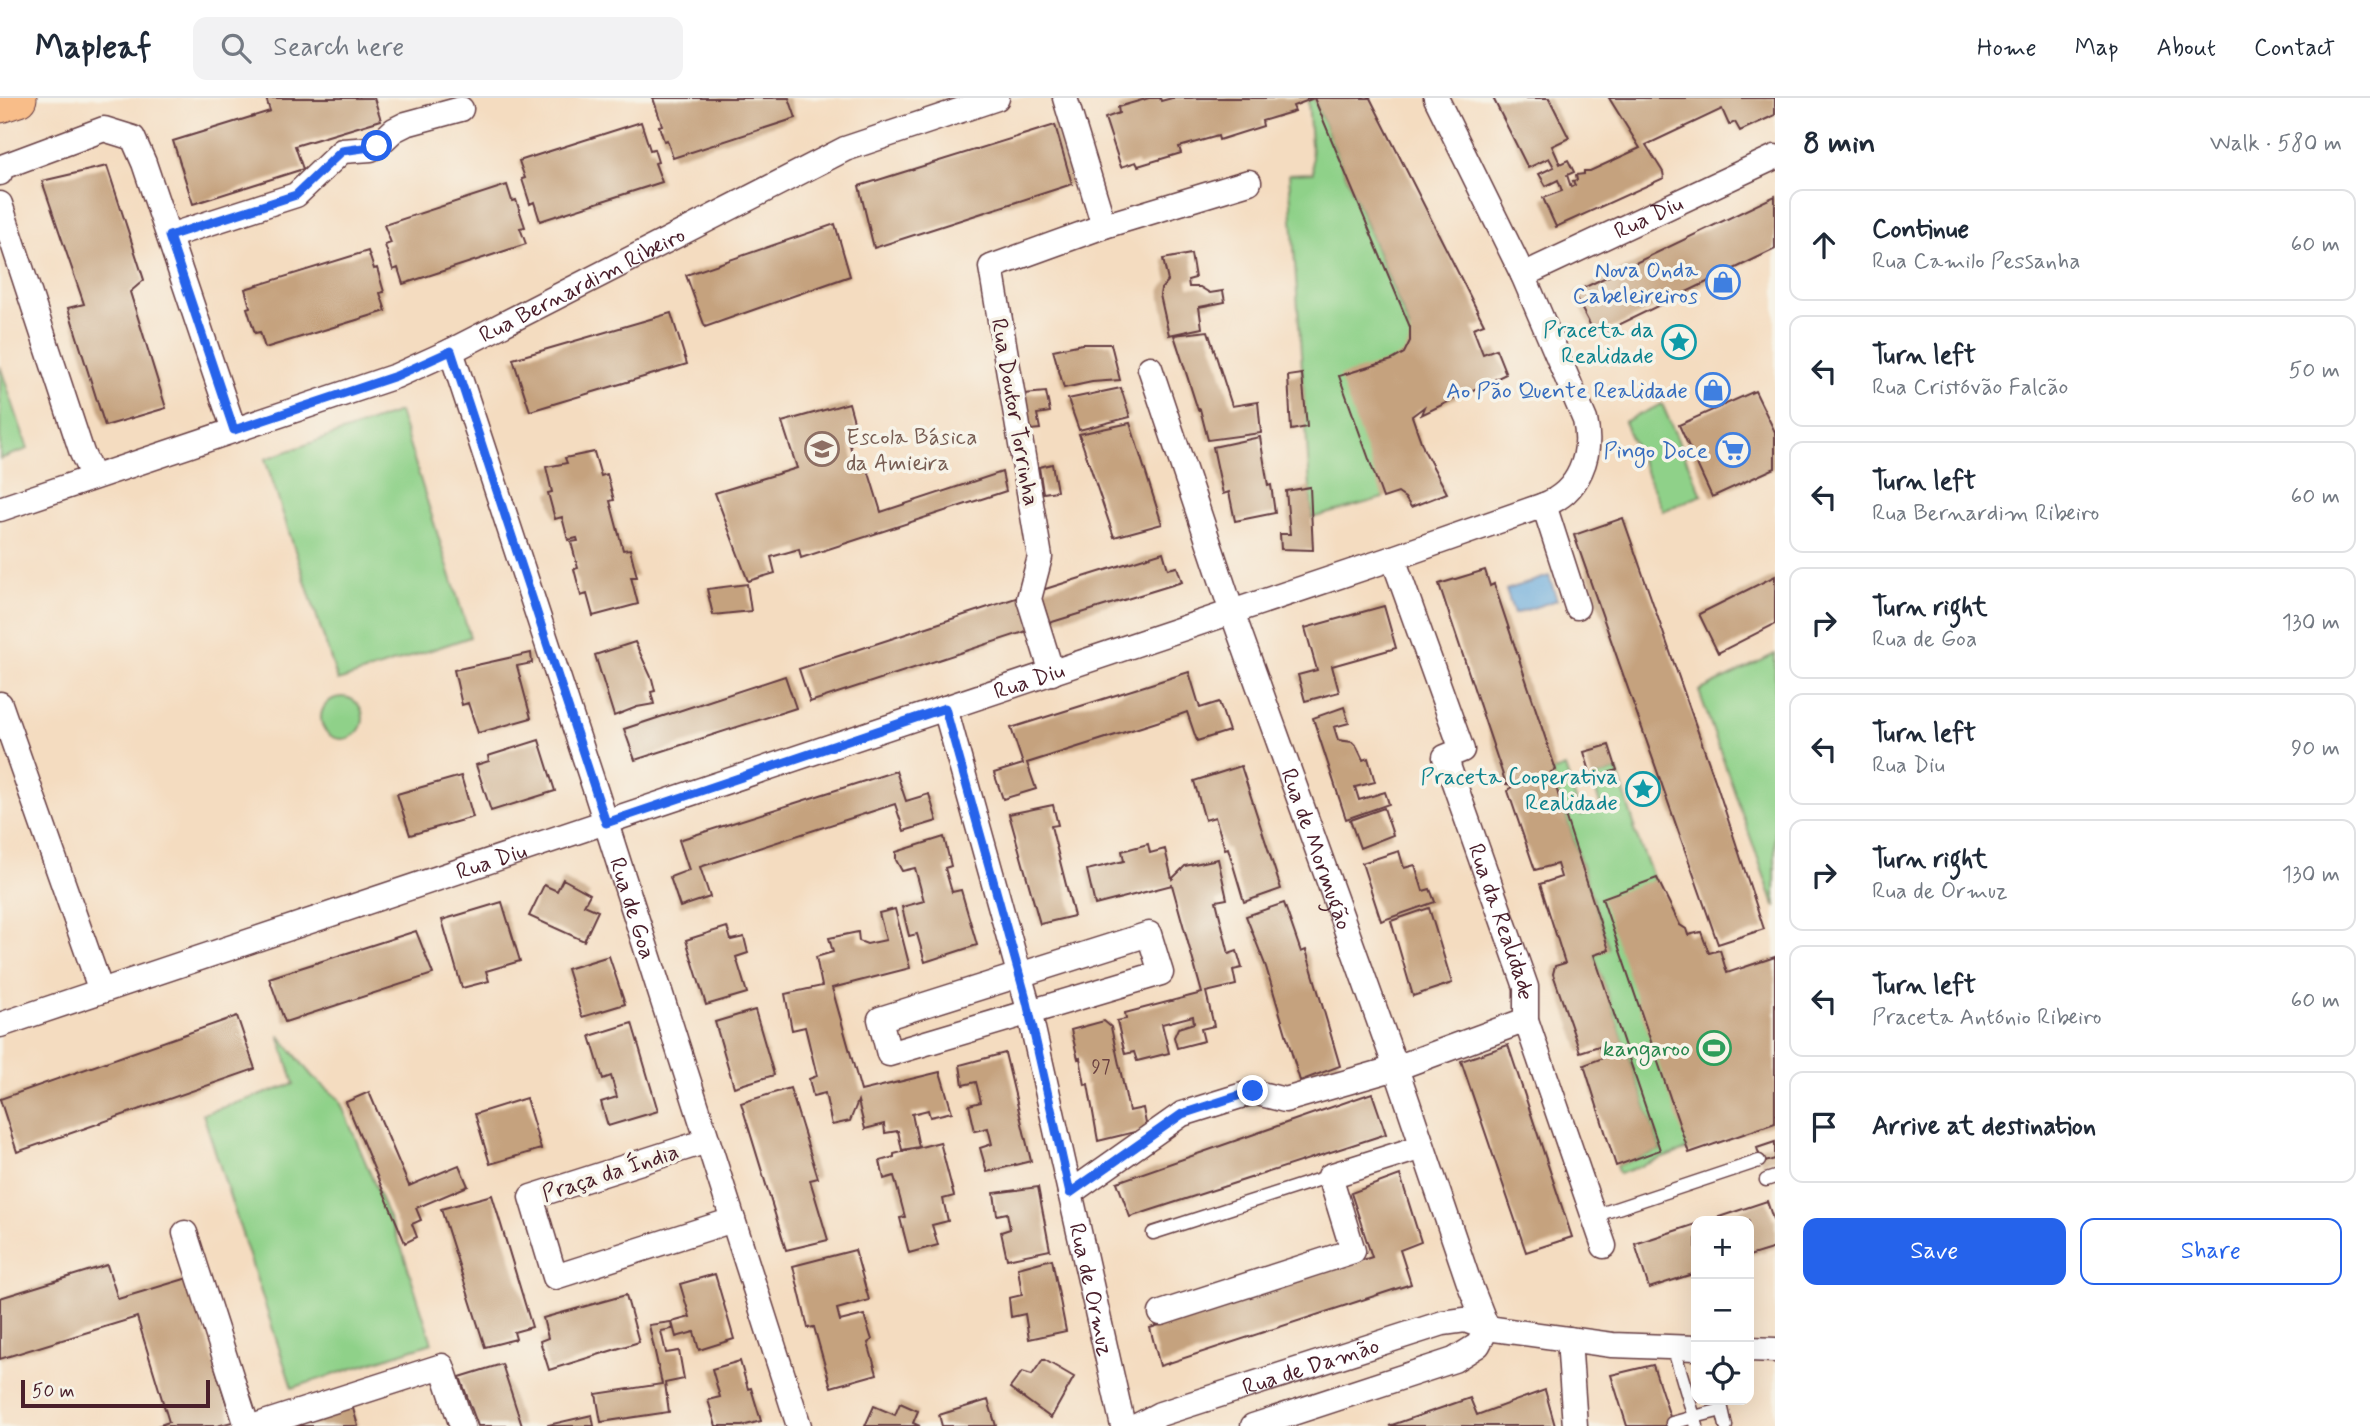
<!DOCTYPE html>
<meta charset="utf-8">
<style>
body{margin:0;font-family:Mynerve,sans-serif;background:#f2f2f3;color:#1f2937}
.controls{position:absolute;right:21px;bottom:21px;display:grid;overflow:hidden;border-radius:14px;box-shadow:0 7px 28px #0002}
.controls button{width:63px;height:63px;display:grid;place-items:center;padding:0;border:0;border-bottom:2px solid #e0e1e3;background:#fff;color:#1f2937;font:35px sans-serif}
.scale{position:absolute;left:21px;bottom:18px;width:189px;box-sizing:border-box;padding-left:7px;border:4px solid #4a1f2b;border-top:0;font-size:19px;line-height:24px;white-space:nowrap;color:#4a1f2b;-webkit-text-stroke:5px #f7f3e8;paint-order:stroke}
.stop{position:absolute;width:21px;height:21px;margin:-16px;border:5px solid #2563eb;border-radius:50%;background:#fff}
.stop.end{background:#2563eb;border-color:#fff;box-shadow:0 2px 7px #0008}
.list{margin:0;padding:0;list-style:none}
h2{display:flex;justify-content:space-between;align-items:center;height:91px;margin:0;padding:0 28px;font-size:30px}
h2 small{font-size:23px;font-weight:400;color:#747a83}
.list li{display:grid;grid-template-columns:46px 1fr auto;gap:21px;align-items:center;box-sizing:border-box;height:112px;margin:0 14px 14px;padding:0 14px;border:2px solid #e0e1e3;border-radius:14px}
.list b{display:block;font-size:26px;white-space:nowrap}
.list p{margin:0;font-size:23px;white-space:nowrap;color:#747a83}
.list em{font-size:23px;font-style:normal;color:#747a83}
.actions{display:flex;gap:14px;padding:21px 28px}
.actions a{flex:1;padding:16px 0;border:2px solid #2563eb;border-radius:14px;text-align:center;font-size:24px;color:#2563eb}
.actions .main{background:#2563eb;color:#fff}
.icon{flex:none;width:38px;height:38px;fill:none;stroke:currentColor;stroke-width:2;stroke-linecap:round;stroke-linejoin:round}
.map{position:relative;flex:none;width:1775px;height:1328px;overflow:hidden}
header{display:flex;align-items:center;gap:42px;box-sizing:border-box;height:98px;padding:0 35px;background:#fff;border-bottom:2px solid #e0e1e3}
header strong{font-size:33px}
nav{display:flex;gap:38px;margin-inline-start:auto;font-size:24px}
.search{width:490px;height:63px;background:#f2f2f3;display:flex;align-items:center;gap:18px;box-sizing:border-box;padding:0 24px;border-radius:14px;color:#747a83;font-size:26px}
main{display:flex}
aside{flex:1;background:#fff}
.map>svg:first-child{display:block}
.green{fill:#8fd189;stroke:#6c785a;stroke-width:2}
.water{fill:#66a9db;stroke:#586483;stroke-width:2}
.building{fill:#c5a27e}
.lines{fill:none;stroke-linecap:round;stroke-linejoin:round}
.lane-casing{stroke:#643b41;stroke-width:15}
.street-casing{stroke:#643b41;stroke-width:27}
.primary-casing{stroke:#643b41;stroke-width:39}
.lane{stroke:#fff;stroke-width:12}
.street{stroke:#fff;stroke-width:24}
.primary{stroke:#f8bd89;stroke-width:37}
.route{stroke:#2563eb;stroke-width:9}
.labels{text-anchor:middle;stroke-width:7;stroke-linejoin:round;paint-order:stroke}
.number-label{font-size:19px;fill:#694040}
.street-label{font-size:23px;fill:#4a1f2b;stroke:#f7f3e8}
.shop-label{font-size:23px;fill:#366cbe;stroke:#f7f3e8;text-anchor:end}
.culture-label{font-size:23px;fill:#0d838f;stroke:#f7f3e8;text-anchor:end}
.education-label{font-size:23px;fill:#785e54;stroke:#f7f3e8;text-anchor:start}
.leisure-label{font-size:23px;fill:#27864d;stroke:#f7f3e8;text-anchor:end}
</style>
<header>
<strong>Mapleaf</strong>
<div class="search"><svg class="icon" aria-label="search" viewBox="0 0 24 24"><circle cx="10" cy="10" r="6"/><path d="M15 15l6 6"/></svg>Search here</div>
<nav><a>Home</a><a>Map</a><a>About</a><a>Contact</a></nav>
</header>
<main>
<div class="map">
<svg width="1775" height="1328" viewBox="0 0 1775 1328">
<rect width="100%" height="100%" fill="#f7f3e8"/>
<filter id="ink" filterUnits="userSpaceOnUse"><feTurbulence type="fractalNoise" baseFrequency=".0143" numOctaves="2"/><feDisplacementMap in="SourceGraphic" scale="14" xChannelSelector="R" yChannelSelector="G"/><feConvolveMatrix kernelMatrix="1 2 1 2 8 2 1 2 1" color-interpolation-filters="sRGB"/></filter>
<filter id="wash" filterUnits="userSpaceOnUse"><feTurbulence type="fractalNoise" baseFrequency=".00686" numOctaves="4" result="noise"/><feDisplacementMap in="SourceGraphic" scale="28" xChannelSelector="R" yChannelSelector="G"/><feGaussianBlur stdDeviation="1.57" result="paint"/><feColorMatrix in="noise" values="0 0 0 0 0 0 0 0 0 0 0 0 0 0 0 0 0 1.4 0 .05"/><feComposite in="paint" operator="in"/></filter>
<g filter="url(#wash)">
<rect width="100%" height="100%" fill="#f4dcc0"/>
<path class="green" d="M1314,0L1412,236L1383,400L1312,420L1289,76L1313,75L1308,2Z
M0,268L28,351L0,361Z
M1662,306L1702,397L1663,413L1624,324Z
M399,314L470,539L338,583L265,361Z
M1775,556V809L1699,593Z
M321 620a21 21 0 1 1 42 0a21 21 0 1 1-42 0Z
M1565,669L1581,717L1601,710L1592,680L1617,672L1635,729L1633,730L1654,781L1688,1051L1619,1076L1616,1068L1660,1052L1594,857L1609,851L1551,674Z
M279,937L312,978L339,1001L402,1151L432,1245L292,1290L203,1016L294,986Z"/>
<path class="water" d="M1549,478L1557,502L1514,516L1506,492Z"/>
<g id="blocks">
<path class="building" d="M266,0H374L381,22L295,48L303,71L193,106L173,43L270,13Z
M653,0H789L796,20L673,60L667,42L664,43L659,28L662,27Z
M1149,0H1160L1161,3L1172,0H1314L1293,8L1295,13L1262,23L1263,28L1219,42L1218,38L1179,49L1181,55L1138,68L1136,64L1121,69L1105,20L1119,15L1118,9Z
M1314,0H1370L1484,226L1473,230L1483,256L1496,251L1506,276L1421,317L1424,309L1412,318L1424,352L1447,395L1411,409L1405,400L1398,395L1383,400L1339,278L1392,262L1404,255L1410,243V229Z
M1493,0H1549L1569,40L1552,48L1560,66L1568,62L1574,74L1567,77L1571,89L1575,87L1573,83L1577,82L1576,77L1584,76V73H1590L1640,50L1609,0H1775V17L1740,33L1735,24L1729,27L1722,11L1646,47L1663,74L1664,80L1556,129L1543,100L1562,93L1558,82L1546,88L1539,76L1554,69L1549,60L1528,70Z
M641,24L650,52L654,51L658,64L655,65L662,84L540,123L534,104L530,106L522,81L525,80L519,63Z
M1055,27L1072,86L874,150L859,88Z
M107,68L144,182L130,194L166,310L105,328L68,210L84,206L42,83Z
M507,87L512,103L516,102L525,129L520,130L526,146L403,186L398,170L393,172L385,147L391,145L384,127Z
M1775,98V151L1596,238L1575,198L1577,193Z
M835,126L850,178L705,229L686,177Z
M368,153L374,171L377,170L384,194L380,195L386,213L265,250L260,234L255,235L247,210L250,209L245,191Z
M1191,156L1195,180L1188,182L1189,189H1200L1210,195L1223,193L1225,204L1199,209L1202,230L1169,237L1160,197L1161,191L1168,183L1163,161Z
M671,215L687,266L530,313L513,261Z
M1208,233L1232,308L1258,304L1261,335L1208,342L1200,311L1198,312L1174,237Z
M1082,246H1111L1120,282L1092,284L1064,290L1053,252Z
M1302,276L1307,329L1291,332L1288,278Z
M1121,290L1130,319L1079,332L1068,301Z
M1755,293L1775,334V370L1712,399L1679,327Z
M1046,294L1050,314L1037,316L1040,331L1030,332L1024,296Z
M849,305L857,334L848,338L854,364L865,362L881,414L1002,374L1006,393L801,460L799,451L771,459L775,475L748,483L715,395L797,370L782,324Z
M1130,325L1162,426L1114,439L1079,336Z
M1260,339L1268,388L1271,387L1275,415L1235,423L1229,394L1223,396L1213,349Z
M594,354L601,378L607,376L614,402L610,403L623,452L630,451L637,479H631L638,506L593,518L587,496L581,498L574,471L578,470L571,444L578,443L577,440L568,442L562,419L555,421L548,395L552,394L546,369L567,365L565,360Z
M1052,366L1057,393L1043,395L1039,369Z
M1310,389L1313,452L1281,451L1280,436H1290L1286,393Z
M1623,420L1717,688L1764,831L1718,846L1574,437Z
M1163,454L1168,471L1177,469L1182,484L1049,525L1039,493Z
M1485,472L1490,488L1494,486L1556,672L1551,674L1609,852L1594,857L1660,1052L1616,1068L1584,967L1603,960L1599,948L1580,954L1553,876L1555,868L1565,865L1540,786L1561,779L1557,766L1535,772L1508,693L1513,687L1506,686L1439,486Z
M1775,478V526L1718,555L1699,516Z
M747,486L751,513L713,517L707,491Z
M1022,498L1033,531L810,604L799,571Z
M1384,508L1396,550L1332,568L1339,594L1305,603L1298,577L1317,572L1305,530Z
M635,544L652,581L655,593L651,594L654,606L637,609L614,618L595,557Z
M531,555L532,565L517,568L531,620L478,635L468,605L462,607L454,572Z
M1189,574L1200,610L1219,604L1229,633L1197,643L1187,614L1179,617L1027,665L1036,691L1003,701L994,675L1023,666L1011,630Z
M785,578L796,610L635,662L624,631Z
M1344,609L1349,625L1334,629L1338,642L1352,644L1357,649L1363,662L1368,660L1375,684L1355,689L1359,702L1385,694L1389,706L1346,721L1313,620Z
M539,642L555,693L491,713L476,667L489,663L488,658Z
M1609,647L1617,672L1592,680L1584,654Z
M1241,668L1281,791L1244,804L1228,750L1225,751L1215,719L1205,722L1194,683Z
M896,673L906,703L929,696L937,723L904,733L895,706L700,769L710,799L680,809L670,779L689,772L679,742Z
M461,678L473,719L410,737L397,696Z
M1053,707L1058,727L1051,728L1074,818L1040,826L1009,716Z
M1384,710L1393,737L1360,750L1350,722Z
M944,739L951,768L945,770L952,794L961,792L977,847L925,864L917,836L909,838L902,809L924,803L915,770L902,773L896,762V754Z
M1148,746L1150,755L1165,751L1172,781L1185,768L1218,761L1227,801L1216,803L1229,856L1237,853L1242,870L1233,872L1236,887L1206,894L1214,928L1201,931L1204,943L1177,950L1174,939L1178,930L1194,925L1193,918L1162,926L1169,955L1137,963L1134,954L1125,956L1117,923L1126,921L1125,915L1202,895L1172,787L1095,807L1087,772L1124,763L1122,753Z
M1399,753L1404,770L1415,767L1423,793L1430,791L1435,804L1381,823L1362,765Z
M1657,780L1680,827L1686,831L1688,837L1701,834L1709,855L1720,852L1727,875L1775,859V1025L1689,1055L1602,800Z
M563,781L590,796L584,807L598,813L584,843L529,818L544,787L557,793Z
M502,804L520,863L486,873L489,883L462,890L442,822Z
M1284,805L1301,854L1306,852L1340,968L1300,983L1266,869L1246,818Z
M1429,810L1452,885L1413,898L1391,823Z
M895,811L910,870L832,890L861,993L940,974L952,1014L930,1019L928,1012L912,1016L919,1049L902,1052L898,1033L885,1035L884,1026L865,1031L858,1003L850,1023L832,1027L825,995L813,998L809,981L817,978L805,929L792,932L785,896L822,888L816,859L833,854L829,840L858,834L859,843L867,846L886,842L879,815Z
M727,829L731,842L744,839L748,855L736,859L747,895L706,907L686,842Z
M416,833L433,876L285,924L269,880Z
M609,858L625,906L582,919L567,871Z
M755,912L774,977L734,989L715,924Z
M237,918L255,971L17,1054L0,1001Z
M1104,923L1111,929L1129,1013L1143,1010L1147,1031L1098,1043L1088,986L1085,987L1080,960L1078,961L1071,932Z
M632,925L658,1013L608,1028L601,1004L617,999L611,978L603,981L590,938Z
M1508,947L1572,1139L1526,1154L1461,963Z
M1005,955L1031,1063L987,1074L980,1050L992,1046L988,1030L975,1033L969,1007L981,1004L976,984L963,987L960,967Z
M790,990L818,1080L810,1082L828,1142L786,1152L741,1005Z
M369,994L409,1088L459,1067L468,1088L416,1110L421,1122L412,1126L417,1139L405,1145L346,1004Z
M1372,995L1386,1036L1130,1119L1117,1084Z
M526,1000L541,1051L490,1066L475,1016Z
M940,1044L954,1098L943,1101L948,1123L932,1127L938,1147L909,1155L900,1120L905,1119L894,1078L884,1081L880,1063L894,1059V1056Z
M1775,1044V1061L1762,1065L1757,1050Z
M1400,1077L1421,1144L1400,1152L1411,1186L1160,1268L1150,1230L1372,1159L1351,1095Z
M1038,1089L1050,1152L1007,1161L1001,1134L1010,1131L1007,1115L997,1117L994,1095Z
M492,1097L532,1229L514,1234L516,1241L485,1249L441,1111Z
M1767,1103L1773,1121L1775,1120V1150L1749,1158V1123H1707Z
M1696,1126V1175L1649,1190L1635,1146Z
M855,1152L869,1202L837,1211L840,1223L864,1217L872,1242L868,1245L877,1276L831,1289L814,1229L808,1230L793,1168Z
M1052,1161L1066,1233L1029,1241L1025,1216L1011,1219L1009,1200L1022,1197L1018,1170Z
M107,1167L118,1201L188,1180L232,1324L217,1328H157L169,1324L137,1219L0,1261V1200Z
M715,1176L734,1241L699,1252L694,1234L676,1239L672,1224L690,1219L680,1186Z
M626,1197L639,1244L549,1272L540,1243L548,1240L543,1220Z
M671,1224L672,1231L661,1233L666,1255L679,1253L684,1281L665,1285L669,1314L601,1324L596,1296L662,1286L649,1227Z
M1043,1261L1074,1279L1051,1320L1010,1290L1022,1274L1032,1277Z
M740,1263L748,1291L751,1290L761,1323L742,1328H716L708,1302L720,1299L712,1271Z
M502,1266L522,1328H478L460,1279Z
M1653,1267L1673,1328H1627L1611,1277Z
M1545,1292L1555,1328H1389L1470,1300L1477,1317Z
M988,1302L996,1328H942L939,1317Z
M900,1305L918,1313L913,1325L920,1328H865L874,1308L895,1317Z
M352,1307L358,1328H288Z
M592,1317L594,1328H548V1327Z"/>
</g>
</g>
<g filter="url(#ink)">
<use href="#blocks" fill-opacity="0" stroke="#643b41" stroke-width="2"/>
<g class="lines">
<g class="lane-casing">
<path id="lane" d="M1766,1082L1775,1079
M1594,1118L1759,1063
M1153,1135L1330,1078
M1673,1249L1694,1319L1722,1312
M1720,1302L1726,1328
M1672,1325L1694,1319L1697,1328"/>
</g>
<g class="street-casing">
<g id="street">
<path d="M0,75L2,69L104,31L133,40L144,65L234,332"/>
<path d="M0,106L82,355L93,379"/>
<path d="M1104,128L1249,84"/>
<path d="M169,138L296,97L342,53L371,51L377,48L394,32L406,26L461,11"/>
<path id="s1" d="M1523,177L1775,59"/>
<path id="s2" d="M451,253L597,697L799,1328"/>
<path id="s3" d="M1150,270L1232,514L1396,970L1468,1182L1487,1230"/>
<path d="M1544,407L1577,509"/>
<path id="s4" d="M0,411L396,278L451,253L845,51L997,0"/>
<path id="s5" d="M1393,460L1462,652L1445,659L1526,889V922L1604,1148"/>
<path d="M1052,575L1029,501L1040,459L991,169L1104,128L1065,0"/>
<path d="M0,606L101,893"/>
<path id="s6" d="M945,610L1027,904L1123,1328"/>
<path d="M1149,836L1161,875L889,956L880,921Z"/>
<path id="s7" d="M0,927L1393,460L1544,407C1579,394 1593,357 1585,322L1523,177L1436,0"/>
<path d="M707,1043L531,1099L555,1179L733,1122"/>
<path d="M1070,1095L1182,1016L1253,994L1285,1002L1396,970L1526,922"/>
<path d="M185,1135L247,1328"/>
<path d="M1161,1215L1353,1153L1330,1078L1422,1049"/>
<path d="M1569,1241L1575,1328"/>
<path d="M1749,1251L1775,1252"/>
<path d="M255,1328L442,1268L462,1328"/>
<path id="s8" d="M1137,1328L1160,1316L1443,1225L1465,1222L1487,1230L1612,1247L1696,1250"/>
<path d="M1253,1328L1454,1262L1478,1247L1487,1230"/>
</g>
</g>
<g class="primary-casing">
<path id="primary" d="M0,6L18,0"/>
</g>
<use href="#lane" class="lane"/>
<use href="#street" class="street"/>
<use href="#primary" class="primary"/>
</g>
</g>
<g class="lines" filter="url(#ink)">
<path class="route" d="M377,48L342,53L296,97L169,138L234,332L396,278L451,253L606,725L945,610L1027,904L1070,1095L1182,1016L1253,993"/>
</g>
<defs>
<g id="shop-ring" transform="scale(1.75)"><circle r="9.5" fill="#f7f3e8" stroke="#3f7fe0" stroke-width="1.5"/><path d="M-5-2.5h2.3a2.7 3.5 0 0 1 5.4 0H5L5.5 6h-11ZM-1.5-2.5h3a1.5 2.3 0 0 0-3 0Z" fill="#3f7fe0"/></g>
<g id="sight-ring" transform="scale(1.75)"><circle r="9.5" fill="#f7f3e8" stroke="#0f9aa8" stroke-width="1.5"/><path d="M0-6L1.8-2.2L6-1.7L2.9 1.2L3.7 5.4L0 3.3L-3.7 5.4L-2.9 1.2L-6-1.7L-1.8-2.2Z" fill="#0f9aa8"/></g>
<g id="school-ring" transform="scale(1.75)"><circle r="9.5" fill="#f7f3e8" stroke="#8d6e63" stroke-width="1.5"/><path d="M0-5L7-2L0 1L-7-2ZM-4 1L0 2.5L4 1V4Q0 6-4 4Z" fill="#8d6e63"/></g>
<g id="supermarket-ring" transform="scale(1.75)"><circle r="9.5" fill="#f7f3e8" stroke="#3f7fe0" stroke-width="1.5"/><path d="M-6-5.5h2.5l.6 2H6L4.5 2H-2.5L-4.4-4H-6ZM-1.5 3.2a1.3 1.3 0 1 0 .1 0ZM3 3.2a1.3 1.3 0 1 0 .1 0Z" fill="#3f7fe0"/></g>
<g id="stadium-ring" transform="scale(1.75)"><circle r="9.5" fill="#f7f3e8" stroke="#2e9e5b" stroke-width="1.5"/><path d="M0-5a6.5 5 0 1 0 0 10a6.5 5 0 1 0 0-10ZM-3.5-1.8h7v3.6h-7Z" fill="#2e9e5b"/></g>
</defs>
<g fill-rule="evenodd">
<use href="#shop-ring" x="1723" y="184"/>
<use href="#sight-ring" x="1679" y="244"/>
<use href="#shop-ring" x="1713" y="292"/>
<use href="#school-ring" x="822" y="351"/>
<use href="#supermarket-ring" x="1733" y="352"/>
<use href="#sight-ring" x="1643" y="691"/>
<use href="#stadium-ring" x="1714" y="950"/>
</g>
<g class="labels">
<g class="number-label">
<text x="1101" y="975">97</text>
</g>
<g class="street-label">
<text dy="8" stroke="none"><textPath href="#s1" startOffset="138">Rua Diu</textPath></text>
<text dy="8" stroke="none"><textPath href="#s4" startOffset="625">Rua Bernardim Ribeiro</textPath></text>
<text transform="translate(1016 314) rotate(80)" y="8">Rua Doutor Torrinha</text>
<text dy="8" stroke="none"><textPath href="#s7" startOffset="1085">Rua Diu</textPath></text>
<text dy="8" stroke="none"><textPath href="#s3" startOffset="509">Rua de Mormugão</textPath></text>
<text dy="8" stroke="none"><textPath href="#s7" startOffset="518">Rua Diu</textPath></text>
<text dy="8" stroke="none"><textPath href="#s2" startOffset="586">Rua de Goa</textPath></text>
<text dy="8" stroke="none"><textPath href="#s5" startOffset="397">Rua da Realidade</textPath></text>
<text transform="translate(610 1074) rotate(-18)" y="8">Praça da Índia</text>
<text dy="8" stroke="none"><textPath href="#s6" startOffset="600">Rua de Ormuz</textPath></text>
<text dy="8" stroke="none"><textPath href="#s8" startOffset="184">Rua de Damão</textPath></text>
</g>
<g class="shop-label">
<text x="1698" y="179">Nova Onda<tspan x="1698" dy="26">Cabeleireiros</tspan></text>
<text x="1688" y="300">Ao Pão Quente Realidade</text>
<text x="1708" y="360">Pingo Doce</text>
</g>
<g class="culture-label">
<text x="1654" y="239">Praceta da<tspan x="1654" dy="26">Realidade</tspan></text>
<text x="1618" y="686">Praceta Cooperativa<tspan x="1618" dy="26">Realidade</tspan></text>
</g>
<g class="education-label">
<text x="846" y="346">Escola Básica<tspan x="846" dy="26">da Amieira</tspan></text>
</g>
<g class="leisure-label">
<text x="1690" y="958">kangaroo</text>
</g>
</g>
</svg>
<div class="controls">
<button>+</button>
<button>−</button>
<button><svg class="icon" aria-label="locate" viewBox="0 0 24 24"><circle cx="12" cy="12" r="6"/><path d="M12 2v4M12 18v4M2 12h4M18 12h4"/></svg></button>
</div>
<div class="scale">50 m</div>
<div class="stop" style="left:377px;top:48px"></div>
<div class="stop end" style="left:1253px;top:993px"></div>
</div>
<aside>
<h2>8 min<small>Walk · 580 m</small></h2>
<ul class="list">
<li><svg class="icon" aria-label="ahead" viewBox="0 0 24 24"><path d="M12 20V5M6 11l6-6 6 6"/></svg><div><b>Continue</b><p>Rua Camilo Pessanha</p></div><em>60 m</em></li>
<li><svg class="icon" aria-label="left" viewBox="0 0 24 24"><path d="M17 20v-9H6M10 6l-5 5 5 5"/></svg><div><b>Turn left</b><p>Rua Cristóvão Falcão</p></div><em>50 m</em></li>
<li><svg class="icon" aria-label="left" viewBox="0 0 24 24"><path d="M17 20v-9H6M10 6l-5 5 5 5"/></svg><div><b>Turn left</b><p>Rua Bernardim Ribeiro</p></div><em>60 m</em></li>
<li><svg class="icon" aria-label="right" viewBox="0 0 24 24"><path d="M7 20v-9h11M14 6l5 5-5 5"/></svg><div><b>Turn right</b><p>Rua de Goa</p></div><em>130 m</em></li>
<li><svg class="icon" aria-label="left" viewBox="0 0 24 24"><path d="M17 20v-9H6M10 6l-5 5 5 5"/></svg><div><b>Turn left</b><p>Rua Diu</p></div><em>90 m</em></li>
<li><svg class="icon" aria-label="right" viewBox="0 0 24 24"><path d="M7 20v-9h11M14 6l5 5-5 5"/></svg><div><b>Turn right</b><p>Rua de Ormuz</p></div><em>130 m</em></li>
<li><svg class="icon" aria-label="left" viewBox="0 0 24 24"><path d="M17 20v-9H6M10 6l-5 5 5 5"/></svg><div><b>Turn left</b><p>Praceta António Ribeiro</p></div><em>60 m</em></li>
<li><svg class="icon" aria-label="arrive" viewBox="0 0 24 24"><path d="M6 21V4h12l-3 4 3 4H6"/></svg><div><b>Arrive at destination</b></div></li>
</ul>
<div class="actions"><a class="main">Save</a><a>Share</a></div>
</aside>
</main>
